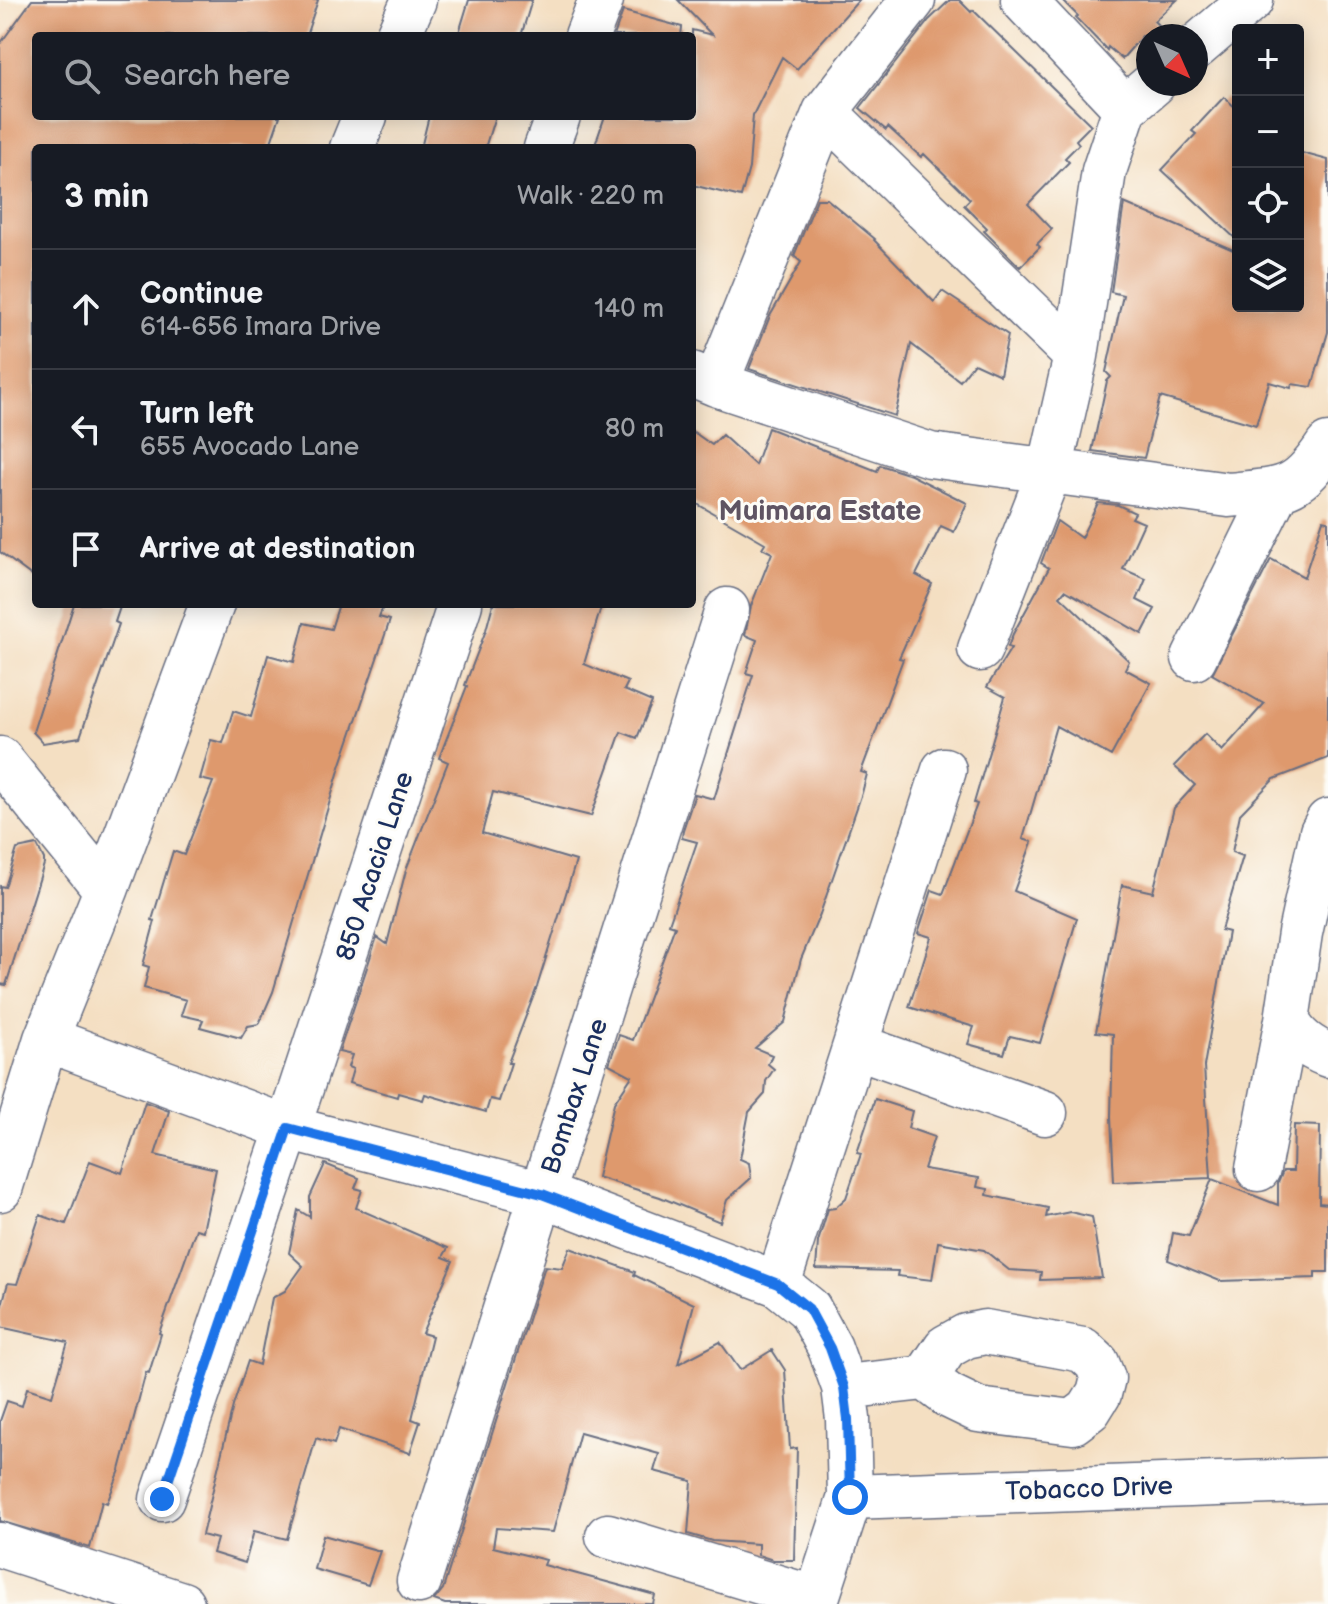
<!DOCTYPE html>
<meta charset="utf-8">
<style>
body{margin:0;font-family:"Balsamiq Sans",sans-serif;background:#20242c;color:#f1f3f6}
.controls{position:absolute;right:24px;top:24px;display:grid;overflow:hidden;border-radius:8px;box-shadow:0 4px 20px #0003}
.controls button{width:72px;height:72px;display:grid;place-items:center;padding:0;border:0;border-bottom:2px solid #363941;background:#171b24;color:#f1f3f6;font:40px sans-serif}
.compass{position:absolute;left:1136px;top:24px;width:72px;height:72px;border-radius:50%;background:#171b24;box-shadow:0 4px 20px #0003;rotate:135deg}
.stop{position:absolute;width:24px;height:24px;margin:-18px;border:6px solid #1a73e8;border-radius:50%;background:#fff}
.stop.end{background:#1a73e8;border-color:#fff;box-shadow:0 2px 8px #0008}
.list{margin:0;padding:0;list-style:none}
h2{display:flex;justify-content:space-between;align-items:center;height:104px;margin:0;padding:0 32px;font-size:34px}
h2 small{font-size:26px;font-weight:400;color:#9ea1a6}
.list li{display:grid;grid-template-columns:52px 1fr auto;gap:24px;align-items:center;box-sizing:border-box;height:120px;padding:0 32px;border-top:2px solid #363941}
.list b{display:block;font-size:30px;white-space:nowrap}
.list p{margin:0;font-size:26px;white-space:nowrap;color:#9ea1a6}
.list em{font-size:26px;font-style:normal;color:#9ea1a6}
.icon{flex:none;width:44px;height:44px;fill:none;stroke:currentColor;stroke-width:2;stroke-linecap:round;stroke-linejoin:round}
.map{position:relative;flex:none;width:1328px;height:1604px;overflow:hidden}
.search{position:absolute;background:#171b24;box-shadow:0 4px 20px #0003;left:32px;top:32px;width:664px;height:88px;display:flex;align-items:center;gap:20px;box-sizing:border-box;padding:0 28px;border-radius:8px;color:#9ea1a6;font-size:30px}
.panel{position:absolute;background:#171b24;box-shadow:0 4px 20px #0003;left:32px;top:144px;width:664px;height:464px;border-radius:8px}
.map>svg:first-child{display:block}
.building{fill:#de996d}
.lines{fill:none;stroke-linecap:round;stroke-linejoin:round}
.minor-casing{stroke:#676d81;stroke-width:47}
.minor{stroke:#fff;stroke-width:44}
.route{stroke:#1a73e8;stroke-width:10}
.labels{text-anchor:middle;stroke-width:6;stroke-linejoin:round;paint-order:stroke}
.street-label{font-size:26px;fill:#1b2f5e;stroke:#fdfcf7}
.neighbourhood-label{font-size:28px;font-weight:bold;fill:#5f5463;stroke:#fdfcf7}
</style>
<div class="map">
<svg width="1328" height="1604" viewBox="0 0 1328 1604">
<rect width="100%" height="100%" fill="#fdfcf7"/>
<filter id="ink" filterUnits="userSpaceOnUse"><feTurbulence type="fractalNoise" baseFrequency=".0125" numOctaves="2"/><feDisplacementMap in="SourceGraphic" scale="16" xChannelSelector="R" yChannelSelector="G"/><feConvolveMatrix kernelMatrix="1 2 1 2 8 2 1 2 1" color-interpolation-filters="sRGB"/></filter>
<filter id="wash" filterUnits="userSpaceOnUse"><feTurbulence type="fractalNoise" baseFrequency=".006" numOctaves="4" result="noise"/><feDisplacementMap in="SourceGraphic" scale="32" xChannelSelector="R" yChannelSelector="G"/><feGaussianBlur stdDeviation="1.8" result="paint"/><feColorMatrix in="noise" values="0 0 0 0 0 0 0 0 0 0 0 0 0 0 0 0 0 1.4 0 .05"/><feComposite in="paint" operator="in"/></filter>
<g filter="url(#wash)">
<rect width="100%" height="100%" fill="#f4dfc2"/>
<g id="blocks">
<path class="building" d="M32,0H318L306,36H36V116H280L269,148H36V579L0,552V44Z
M469,0H532L521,36H458Z
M678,0H859L797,69L782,57L753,115L749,168L741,197L692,185V148H594L605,116H692V30L712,35Z
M950,0H959L971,12L973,10L1091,125L1076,140L1079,144L1065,158L1069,162L1028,204L1052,229L1037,244L1040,247L1020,267L984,231L987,228L964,205L970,199L924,154L921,157L888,127L886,130L860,108L929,20Z
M1062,0H1177L1154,21L1169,36H1142L1122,59L1108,47L1107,50L1076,18L1078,16Z
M623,11L682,27L681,36H614Z
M1224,97L1238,110V241L1162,170L1196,134L1192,131Z
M429,116H495L485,148H421Z
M1298,152L1328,160V332L1312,387L1292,384L1291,388L1269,382L1256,425L1160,397L1144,458L1092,451L1107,381L1111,377L1106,372L1123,295L1111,292L1124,203L1238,252V306H1298Z
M817,199H827L875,239L874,240L934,302L942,291L1008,335L1000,375L974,363L960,381L911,344L895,416L749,369L770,316L801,262L794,256Z
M768,428L877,471L880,465L911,475L967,503L954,532L941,526L916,575L932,584L899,658L903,659L861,772L867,774L862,793L820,914L801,959L785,1022L755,1048L772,1055L768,1064L774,1069L766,1081L765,1094L749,1112L740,1159L749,1163L751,1178L727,1200L720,1222L660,1197L597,1177L614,1103L632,1076L609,1064L619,1035L633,1040L675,926L669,924L697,842L682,838L683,830L695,794L714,799L753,675L746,673L757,640L745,635L751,606L772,553L762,548L765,543L692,501V431L712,445L722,435L755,465Z
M1098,503L1118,505L1135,513L1132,518L1144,523L1123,569L1146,579L1137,600L1155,609L1142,634L1065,590L1060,596L1129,661L1125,669L1151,683L1111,756L1056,726L1023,839L1032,842L1014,891L1077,918L1040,1043L1010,1036L1004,1054L968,1044L974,1027L909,1007L931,937L918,933L932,890L943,894L977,804L974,803L1005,697L987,687L1011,648L1008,647L1013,634L1049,568L1041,563L1057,521L1081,538Z
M1323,520L1328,521V758L1274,779L1240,814L1232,852L1243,856L1221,930L1228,932L1204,1066L1211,1178L1114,1182L1111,1117L1113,1034L1096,1032L1122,885L1153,892L1174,808L1195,785L1174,766L1205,734L1222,751L1264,704L1212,674L1271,559L1304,577Z
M74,604H121L115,622L119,624L80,737L43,743L33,732Z
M339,604H384L379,617L390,620L340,767L273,992L259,1024L248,1026L241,1038L200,1027L203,1020L181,1015L186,1000L144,988L149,967L143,965L155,921L152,920L173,851L184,855L213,782L200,779L211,740L223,743L233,711L251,717L268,655L294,662L304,623L331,629Z
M493,604H602L584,664L628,682L624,690L652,702L637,738L621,732L591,816L493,792L482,833L576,861L537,987L508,1063H511L499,1101L490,1099L486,1112L425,1094L423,1100L398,1093L397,1097L349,1083L353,1069L348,1067L352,1055L339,1052L377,937L387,944L406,870L448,762L439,758L467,686L465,685L486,630Z
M37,845L44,859V864L6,985L0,984V886L5,887L17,849Z
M875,1099L912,1111L908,1128L934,1137L924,1169L979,1178L977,1187L988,1189L987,1195L1048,1208L1046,1217L1070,1212L1092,1217L1102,1278L1040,1280L1041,1272L1009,1270L984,1250L938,1242L932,1280L897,1276L898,1271L816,1269L818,1242L828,1209L835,1208L846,1198L861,1154L857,1153Z
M145,1102L169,1111L155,1155L216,1169L203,1231L196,1229L159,1333L161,1334L149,1373L146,1372L120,1470L107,1503L102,1501L90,1548L0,1521V1421L7,1401L22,1406L27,1388L52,1396L68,1342L0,1327V1312L8,1283L17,1284L40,1215L66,1224L90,1161L122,1173Z
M1294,1125L1320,1126L1319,1203L1328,1204V1272H1315V1278L1220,1281L1168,1260L1173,1233L1189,1236L1212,1179L1278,1205V1183L1283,1171H1293Z
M325,1164L359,1178L355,1188L362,1190L356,1208L448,1248L443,1257L453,1261L422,1333L432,1336L412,1419L420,1422L410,1453L339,1429L334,1444L316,1438L287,1539L254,1531L245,1563L213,1553L217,1539L202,1535L233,1406L248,1361L259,1365L272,1298L285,1291L303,1266L289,1253L298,1210L310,1217V1197Z
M570,1248L635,1272L634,1275L694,1304L678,1364L720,1342L740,1370L772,1350L785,1370L790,1449L797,1448L794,1560H773L758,1555V1544L712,1541L688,1534L692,1481L654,1471L659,1454L580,1432L553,1532L496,1528L493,1547L546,1560L544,1565L655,1595L653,1604H445L434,1600L443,1589L545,1266L562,1268Z
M323,1535L380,1551L368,1585L314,1569Z"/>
</g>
</g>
<g filter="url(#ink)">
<use href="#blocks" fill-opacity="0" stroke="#676d81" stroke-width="2"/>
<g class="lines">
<g class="minor-casing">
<path id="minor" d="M1023,0L1125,108
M398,36L414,0
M587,36L601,0
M1196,47L1251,0
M825,112L1076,356L1050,470L980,649
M352,148L365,116
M546,148L558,116
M1076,356L1104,171L1125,108L1153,84
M692,374L716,384L930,455L1229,495C1284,489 1296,493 1328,445
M716,384L825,112L913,0
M1194,658L1277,490
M0,759L106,890
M1328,821L1322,832L1300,933L1287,1020C1295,1038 1310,1048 1328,1055
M46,1039L288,1128L542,1194L778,1284L809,1309L830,1348L844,1387L848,1419L850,1497L815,1604
M856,1046L1045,1113
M1258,1169L1287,1020
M0,1189L46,1039L106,890L212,604
M778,1284L944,770
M844,1387L925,1378L949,1396L978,1410L1073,1422L1089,1410L1099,1394L1103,1378L1097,1363L1083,1350L985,1332L966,1336L946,1347L925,1378
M850,1497L1328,1480
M162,1499L288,1128L460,604
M608,1536L817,1599
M0,1545L182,1604
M419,1581L727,610"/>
</g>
<use href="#minor" class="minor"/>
</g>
</g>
<g class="lines" filter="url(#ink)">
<path class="route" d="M162,1499L288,1128L542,1194L778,1284L809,1309L830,1348L844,1387L848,1419L850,1497"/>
</g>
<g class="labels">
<g class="street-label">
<text transform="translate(374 866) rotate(-72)" y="9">850 Acacia Lane</text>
<text transform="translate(574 1096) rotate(-72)" y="9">Bombax Lane</text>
<text transform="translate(1089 1488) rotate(-2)" y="9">Tobacco Drive</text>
</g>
<g class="neighbourhood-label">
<text x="820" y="520">Muimara Estate</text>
</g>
</g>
</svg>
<div class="controls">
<button>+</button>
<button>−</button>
<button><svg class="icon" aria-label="locate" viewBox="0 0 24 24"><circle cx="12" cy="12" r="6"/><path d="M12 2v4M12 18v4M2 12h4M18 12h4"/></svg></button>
<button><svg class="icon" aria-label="layers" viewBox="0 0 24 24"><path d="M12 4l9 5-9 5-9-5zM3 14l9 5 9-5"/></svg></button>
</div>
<svg class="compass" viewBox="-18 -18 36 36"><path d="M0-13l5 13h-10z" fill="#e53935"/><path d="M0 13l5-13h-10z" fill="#9ea1a6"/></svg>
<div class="stop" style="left:850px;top:1497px"></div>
<div class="stop end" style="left:162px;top:1499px"></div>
<div class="search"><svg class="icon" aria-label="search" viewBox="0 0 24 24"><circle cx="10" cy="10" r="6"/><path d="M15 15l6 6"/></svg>Search here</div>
<section class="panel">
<h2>3 min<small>Walk · 220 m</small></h2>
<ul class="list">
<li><svg class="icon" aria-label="ahead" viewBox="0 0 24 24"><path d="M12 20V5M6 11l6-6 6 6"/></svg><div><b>Continue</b><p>614-656 Imara Drive</p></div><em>140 m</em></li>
<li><svg class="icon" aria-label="left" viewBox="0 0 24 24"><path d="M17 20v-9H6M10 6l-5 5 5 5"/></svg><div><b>Turn left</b><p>655 Avocado Lane</p></div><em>80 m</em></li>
<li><svg class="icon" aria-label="arrive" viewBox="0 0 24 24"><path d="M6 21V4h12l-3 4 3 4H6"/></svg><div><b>Arrive at destination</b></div></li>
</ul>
</section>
</div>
